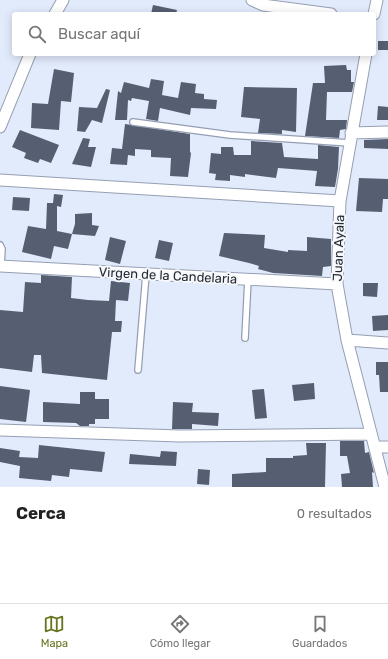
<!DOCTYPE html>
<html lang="es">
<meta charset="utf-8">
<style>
body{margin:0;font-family:Rubik,sans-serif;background:#f6f6f6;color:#222}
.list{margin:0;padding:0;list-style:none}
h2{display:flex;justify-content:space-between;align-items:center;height:52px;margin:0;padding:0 16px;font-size:17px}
h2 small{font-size:13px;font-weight:400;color:#767676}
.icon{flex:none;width:22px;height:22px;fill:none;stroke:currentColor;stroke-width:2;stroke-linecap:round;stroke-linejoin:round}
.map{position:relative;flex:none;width:388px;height:487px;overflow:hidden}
.search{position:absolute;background:#fff;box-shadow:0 2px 10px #0003;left:12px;right:12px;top:12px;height:44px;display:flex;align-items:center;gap:10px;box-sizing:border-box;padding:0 14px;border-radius:4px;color:#767676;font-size:15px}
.sheet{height:116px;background:#fff}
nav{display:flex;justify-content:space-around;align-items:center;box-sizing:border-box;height:56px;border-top:1px solid #e0e0e0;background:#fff;font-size:11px;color:#767676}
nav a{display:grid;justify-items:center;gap:2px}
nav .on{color:#67741f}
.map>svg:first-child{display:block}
.building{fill:#565f71}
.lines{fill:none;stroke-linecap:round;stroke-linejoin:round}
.lane-casing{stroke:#959fb3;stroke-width:8}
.street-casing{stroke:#959fb3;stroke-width:13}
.lane{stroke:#fff;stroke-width:5.5}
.street{stroke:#fff;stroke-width:11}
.labels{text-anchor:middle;stroke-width:4;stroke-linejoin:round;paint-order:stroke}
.street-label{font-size:13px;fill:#262a32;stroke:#f5f8fc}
</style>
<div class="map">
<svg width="388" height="487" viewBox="0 0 388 487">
<rect width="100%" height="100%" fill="#e2ebfc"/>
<path class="building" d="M153,5L177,10L176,14H151Z
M378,41H388V50H378Z
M346,65L347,70H351V82H354L352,92H327L326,120H347L346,129L340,130L339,138L305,136L313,83H325L324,66Z
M54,69L74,73L71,102L61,101L59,130L31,128L32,103L48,104Z
M151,79L164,81L162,95L178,98L181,82L196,84L195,93L204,94V99L217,100L216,109L191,108L190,115L160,108L158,121L146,119L149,101L132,98L131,101L128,100L127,120H115L118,91L121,93L124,82L149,88Z
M244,87L297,88L296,132L282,130V134L258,133L260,119L241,117Z
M106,89L110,90L102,123L92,120L85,132L77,131L79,107L97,108Z
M378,106L388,107V120H377Z
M125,124L190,134V152L191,153L188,177L170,176L171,158L151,157V150L135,149V156L128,155L127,165L110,164L112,148L122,149Z
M20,130L59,145L51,163L40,159L38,163L24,158L26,153L12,147Z
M83,138L90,139L88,147H96L91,167L72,164Z
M388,139V149L364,148V140Z
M251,141L282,143L284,157L318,159V145L339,147L338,169L335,187L315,186L317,171L278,168L276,178L245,174V177L230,175V181L215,180L216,174L209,173L211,153L221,154V147H233L234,155H251Z
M359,178L388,179V199H383L382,212L356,211Z
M54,194L63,195L61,207L57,206V231L72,234L68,249L54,246L51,259L22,252L28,226L46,229L47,203H53Z
M13,197L30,198L29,211L12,210Z
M92,213V225L99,226L95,236L72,234L75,224V214Z
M224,233L265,235L264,248L288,252V250L307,251V237L331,239V266L323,267L322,276L273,273L258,269L259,266L249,263L219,256Z
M110,237L126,241L120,264L105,260Z
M159,240L173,243L169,261L155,258Z
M41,275L72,277L71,298L88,300L109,301L111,281L130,283L128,301L116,300L115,321H122L121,332H112L107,380L42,373L41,355H34L32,372L0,368V310L23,312L25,282L41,283Z
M363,283H378L377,297L363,296Z
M388,315V330L373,331L372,316Z
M376,362H388V392H380L379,375H376Z
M314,383L315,399L294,401L292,385Z
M0,386L30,390L26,422L0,419Z
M264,389L267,418L255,419L252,390Z
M80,392H95V399H109V419H95V424H89V426H80L76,423L43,422V402L80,404Z
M173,402L193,403L192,412L219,413L218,426L192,424V429H172Z
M340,441H364L365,453L369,452L374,473L372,472L373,487H342L341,474L350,473L347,456H340Z
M306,443H326L325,487H232V474L266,472V458H293V456L307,455Z
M39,445L105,452L102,472L70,469L69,477L52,475L51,481L19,478L20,466L0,462V448L20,451L19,457L38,458Z
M161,451L177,452L176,466L129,464L130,454L160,457Z
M198,469L210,470L209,485L197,484Z"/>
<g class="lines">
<g class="lane-casing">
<path id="lane" d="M133,122L230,135L350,143
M0,245L2,249L1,266
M245,338L248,279
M138,370L146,274"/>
</g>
<g class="street-casing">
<path id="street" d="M252,0L263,5L331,14
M55,14L63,0
M374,14L377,0
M366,54L340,201L337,284L347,340L385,487
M0,127L30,54
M351,133L388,132
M0,180L340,201
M0,266L337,284
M347,340L388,343
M0,430L180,436L371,434
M375,447H388"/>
</g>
<use href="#lane" class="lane"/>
<use href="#street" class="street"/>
</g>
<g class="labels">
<g class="street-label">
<text transform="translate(338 248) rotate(-88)" y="5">Juan Ayala</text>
<text transform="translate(168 275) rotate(3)" y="5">Virgen de la Candelaria</text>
</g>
</g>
</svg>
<div class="search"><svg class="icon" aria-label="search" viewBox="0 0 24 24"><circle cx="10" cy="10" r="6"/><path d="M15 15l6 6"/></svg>Buscar aquí</div>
</div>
<section class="sheet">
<h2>Cerca<small>0 resultados</small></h2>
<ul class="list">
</ul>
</section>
<nav>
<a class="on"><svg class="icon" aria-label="map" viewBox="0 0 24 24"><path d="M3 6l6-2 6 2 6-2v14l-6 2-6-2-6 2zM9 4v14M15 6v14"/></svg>Mapa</a>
<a><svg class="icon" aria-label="directions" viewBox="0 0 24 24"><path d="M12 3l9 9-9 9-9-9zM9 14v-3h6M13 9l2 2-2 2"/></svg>Cómo llegar</a>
<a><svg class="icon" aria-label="saved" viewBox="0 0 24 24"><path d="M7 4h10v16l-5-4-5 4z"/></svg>Guardados</a>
</nav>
